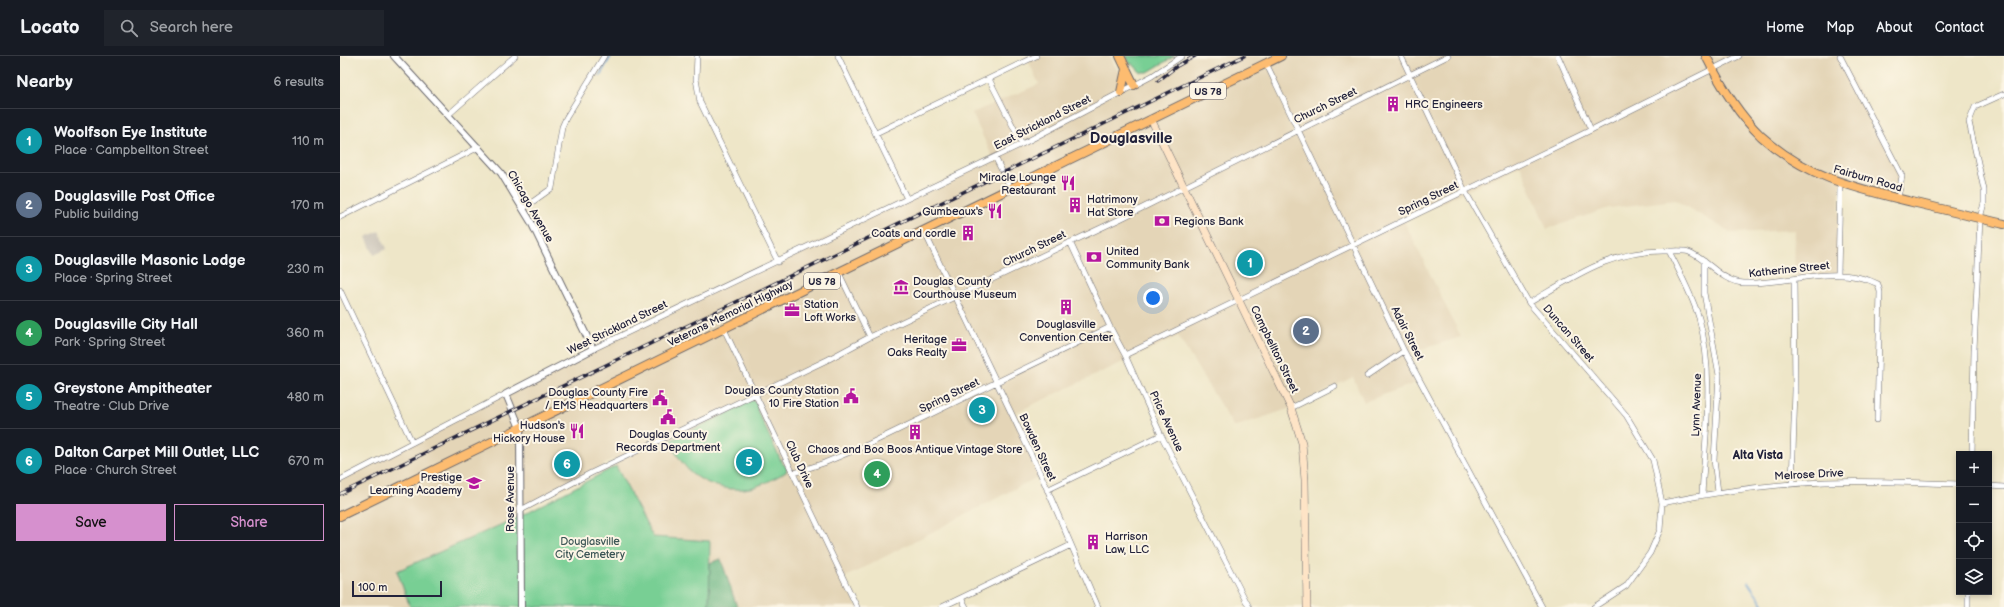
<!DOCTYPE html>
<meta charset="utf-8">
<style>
body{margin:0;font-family:"Balsamiq Sans",sans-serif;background:#20242c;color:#f1f3f6}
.controls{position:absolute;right:12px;bottom:12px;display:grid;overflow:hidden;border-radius:0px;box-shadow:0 2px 6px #0003}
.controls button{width:36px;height:36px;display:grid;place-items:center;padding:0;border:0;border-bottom:1px solid #363941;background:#171b24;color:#f1f3f6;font:20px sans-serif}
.scale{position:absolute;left:12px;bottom:10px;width:90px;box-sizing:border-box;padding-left:4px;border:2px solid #22223b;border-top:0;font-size:11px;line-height:14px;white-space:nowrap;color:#22223b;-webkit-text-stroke:3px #fcf5e5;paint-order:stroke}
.you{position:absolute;left:813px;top:242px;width:14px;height:14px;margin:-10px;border:3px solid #fff;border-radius:50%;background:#1a73e8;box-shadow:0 0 0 6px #1a73e833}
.badge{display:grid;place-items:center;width:26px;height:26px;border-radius:50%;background:#d690ce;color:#fff;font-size:13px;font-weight:700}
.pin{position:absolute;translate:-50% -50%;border:2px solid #fff;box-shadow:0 1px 4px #0006}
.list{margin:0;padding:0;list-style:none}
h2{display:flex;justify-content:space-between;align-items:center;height:52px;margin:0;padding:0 16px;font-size:17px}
h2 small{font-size:13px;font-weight:400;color:#9ea1a6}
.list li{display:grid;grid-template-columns:26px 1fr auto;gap:12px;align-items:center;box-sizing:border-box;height:64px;padding:0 16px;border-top:1px solid #363941}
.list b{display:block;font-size:15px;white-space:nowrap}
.list p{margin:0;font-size:13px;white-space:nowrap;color:#9ea1a6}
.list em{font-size:13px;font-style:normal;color:#9ea1a6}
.actions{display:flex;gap:8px;padding:12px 16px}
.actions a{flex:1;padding:9px 0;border:1px solid #d690ce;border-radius:0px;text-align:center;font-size:14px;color:#d690ce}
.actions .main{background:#d690ce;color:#111}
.icon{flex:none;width:22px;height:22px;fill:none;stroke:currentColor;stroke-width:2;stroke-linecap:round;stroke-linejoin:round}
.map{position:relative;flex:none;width:1664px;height:551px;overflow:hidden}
header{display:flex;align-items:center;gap:24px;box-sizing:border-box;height:56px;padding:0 20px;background:#171b24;border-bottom:1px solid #363941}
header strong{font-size:19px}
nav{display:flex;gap:22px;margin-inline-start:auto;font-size:14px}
.search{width:280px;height:36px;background:#20242c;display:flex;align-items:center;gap:10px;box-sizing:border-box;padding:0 14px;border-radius:0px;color:#9ea1a6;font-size:15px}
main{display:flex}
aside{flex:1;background:#171b24}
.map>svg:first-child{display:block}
.built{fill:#e4d5b7}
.industrial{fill:#c9c3b8}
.green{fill:#78cf94;stroke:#4d7868}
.forest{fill:#62b27e;stroke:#426a5c}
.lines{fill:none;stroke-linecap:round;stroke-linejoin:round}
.stream{stroke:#67a0d6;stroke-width:2}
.minor-casing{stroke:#69676c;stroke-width:6}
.tertiary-casing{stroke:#69676c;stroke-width:8}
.secondary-casing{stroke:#69676c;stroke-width:8}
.primary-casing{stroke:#69676c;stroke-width:10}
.minor{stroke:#fff;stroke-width:5}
.tertiary{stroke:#fff;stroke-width:6}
.secondary{stroke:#fee4c6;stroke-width:7}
.primary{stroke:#fdbc70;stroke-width:8}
.rail-casing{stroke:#22223b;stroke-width:3.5}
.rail{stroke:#fcf5e5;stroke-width:2;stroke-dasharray:6;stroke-linecap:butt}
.labels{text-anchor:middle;stroke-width:4;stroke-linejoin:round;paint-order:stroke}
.shield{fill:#fcf5e5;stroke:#63616e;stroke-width:1}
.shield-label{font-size:10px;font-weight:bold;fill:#22223b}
.poi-label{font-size:11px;fill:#22223b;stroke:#fcf5e5;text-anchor:end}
.street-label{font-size:11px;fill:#22223b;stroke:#fcf5e5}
.park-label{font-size:11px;fill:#3c5656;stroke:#fcf5e5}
.neighbourhood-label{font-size:12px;font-weight:bold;fill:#22223b;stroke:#fcf5e5}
.district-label{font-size:15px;font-weight:bold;fill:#22223b;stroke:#fcf5e5}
</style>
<header>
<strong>Locato</strong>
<div class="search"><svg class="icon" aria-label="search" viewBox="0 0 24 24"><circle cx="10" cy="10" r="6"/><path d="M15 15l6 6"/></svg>Search here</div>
<nav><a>Home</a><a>Map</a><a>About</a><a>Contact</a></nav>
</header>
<main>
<aside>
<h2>Nearby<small>6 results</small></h2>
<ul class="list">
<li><span class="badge" style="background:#0f9aa8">1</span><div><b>Woolfson Eye Institute</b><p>Place · Campbellton Street</p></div><em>110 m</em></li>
<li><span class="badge" style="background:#5c6f8a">2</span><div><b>Douglasville Post Office</b><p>Public building</p></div><em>170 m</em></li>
<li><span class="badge" style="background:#0f9aa8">3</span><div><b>Douglasville Masonic Lodge</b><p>Place · Spring Street</p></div><em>230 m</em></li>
<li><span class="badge" style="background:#2e9e5b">4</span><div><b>Douglasville City Hall</b><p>Park · Spring Street</p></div><em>360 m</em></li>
<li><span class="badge" style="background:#0f9aa8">5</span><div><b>Greystone Ampitheater</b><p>Theatre · Club Drive</p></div><em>480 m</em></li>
<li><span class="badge" style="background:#0f9aa8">6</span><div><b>Dalton Carpet Mill Outlet, LLC</b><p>Place · Church Street</p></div><em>670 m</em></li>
</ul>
<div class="actions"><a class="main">Save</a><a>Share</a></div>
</aside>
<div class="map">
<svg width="1664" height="551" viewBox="0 0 1664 551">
<rect width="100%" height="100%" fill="#fcf5e5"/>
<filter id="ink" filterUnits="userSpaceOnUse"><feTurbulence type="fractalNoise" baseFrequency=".025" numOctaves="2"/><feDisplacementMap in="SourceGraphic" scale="8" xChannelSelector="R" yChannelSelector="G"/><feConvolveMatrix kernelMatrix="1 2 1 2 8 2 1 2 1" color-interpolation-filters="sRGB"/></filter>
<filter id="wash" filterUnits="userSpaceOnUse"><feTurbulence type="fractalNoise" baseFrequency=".012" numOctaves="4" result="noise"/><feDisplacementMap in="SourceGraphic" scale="16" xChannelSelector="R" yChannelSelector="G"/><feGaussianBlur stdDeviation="0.9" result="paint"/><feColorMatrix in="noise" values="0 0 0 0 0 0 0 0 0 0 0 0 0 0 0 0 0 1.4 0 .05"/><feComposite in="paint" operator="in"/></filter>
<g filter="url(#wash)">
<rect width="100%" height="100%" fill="#eee6c8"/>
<path class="built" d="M686,0H770L784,27L818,20L847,0H1500L1562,120L1558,142L1500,127L1498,218L1454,223L1455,174L1392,177L1335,144L1269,152L1207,173L1180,109L1064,165L1121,281L1067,298L1081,325L1024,346L1013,321L951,352L894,371L838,280L675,357L701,419L504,522L517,551H397L381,503L370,507V485L313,481L272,403L251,419L181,454L176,462L57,515L70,551H0V424L253,293L653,102L632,57L699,28Z"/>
<path class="industrial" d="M39,175L47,193L34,199L26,181Z"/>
<path class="green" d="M786,0H835L808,16H800L793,8H790Z
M411,344L416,346L418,351L417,354L442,407L447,411L446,416C435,422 423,429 410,432C386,437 355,426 342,406C338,400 331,391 331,384L400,351Z
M276,410L313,481L370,485L369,551H70L57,515L176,462Z"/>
<path class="forest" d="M381,503L397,551H369L370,507Z"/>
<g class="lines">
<path class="stream" d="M260,19L271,0
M1408,526L1425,551"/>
</g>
</g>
<g filter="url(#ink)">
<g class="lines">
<g class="minor-casing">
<path id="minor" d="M357,0L356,23L360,46L438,206
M498,0L567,143
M1061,0L1125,135L1189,247L1286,359L1313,404L1322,447L1320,474L1310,497L1286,530L1254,551
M1218,0L1251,74
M1500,0L1562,120L1558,142
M926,7L1064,295L1202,551
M649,23L682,88
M108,59L175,0
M536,77L696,0
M655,101L671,133
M184,152L212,132L222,71L226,62L264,0
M0,161L139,91
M584,175L701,419L758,551
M730,186L770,271L785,299L821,379L909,551
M1329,195C1340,217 1352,239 1359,262C1375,320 1365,380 1362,439
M1364,205V237L1379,319L1374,404L1378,436
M499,217L530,281
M1498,218L1500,127
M0,234L72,386
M1189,247C1235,220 1273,193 1328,195C1334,195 1343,194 1349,196C1369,204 1381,226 1404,227C1448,229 1495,207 1538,228L1540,236L1537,364
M384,273L517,551
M253,293L682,88L812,20L842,0
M785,299L1251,74L1399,0
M1027,320L1064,295
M951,352L995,330
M1632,398L1634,294L1640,162L1644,147V134L1629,66L1635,51L1664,38
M454,417L484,407L529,388L770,271
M0,424L166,338
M1452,428L1455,334L1454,223
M1649,430L1664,431
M707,434L821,379
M1322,447C1376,436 1430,428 1485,426C1529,424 1575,427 1619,428
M181,454L251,417L489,303L530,281L782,162L1108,0
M621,542L626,551
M602,551L731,489
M1628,551V536"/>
</g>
<g class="tertiary-casing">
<path id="tertiary" d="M54,0L161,117L191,166L253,293L166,338L180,372L181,551"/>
</g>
<g class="secondary-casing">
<path id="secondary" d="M811,63L951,352L962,387L965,424L967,551"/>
</g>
<g class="primary-casing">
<path id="primary" d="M780,0L794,29
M1366,0C1380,28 1398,58 1421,80C1466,121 1515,132 1572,146C1603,153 1633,161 1664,168
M781,36L786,13
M0,460L941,0"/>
</g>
<use href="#minor" class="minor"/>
<use href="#tertiary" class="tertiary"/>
<use href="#secondary" class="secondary"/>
<use href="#primary" class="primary"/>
<g class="rail-casing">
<path id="rail" d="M818,25L837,10L855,0
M0,438L904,0"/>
</g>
<use href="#rail" class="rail"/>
</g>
</g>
<defs>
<g id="building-bare" transform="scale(1.2)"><path d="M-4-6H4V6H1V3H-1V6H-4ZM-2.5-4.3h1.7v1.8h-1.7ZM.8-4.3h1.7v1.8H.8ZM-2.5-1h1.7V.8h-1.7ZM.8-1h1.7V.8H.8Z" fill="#b5179e" stroke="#fcf5e5" stroke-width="2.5" paint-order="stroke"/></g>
<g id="restaurant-bare" transform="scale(1.2)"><path d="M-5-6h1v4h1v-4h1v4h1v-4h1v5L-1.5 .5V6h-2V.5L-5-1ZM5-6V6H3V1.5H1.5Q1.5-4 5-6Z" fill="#b5179e" stroke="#fcf5e5" stroke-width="2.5" paint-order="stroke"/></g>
<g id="bank-bare" transform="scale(1.2)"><path d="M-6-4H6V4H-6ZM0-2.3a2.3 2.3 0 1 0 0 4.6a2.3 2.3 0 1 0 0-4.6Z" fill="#b5179e" stroke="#fcf5e5" stroke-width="2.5" paint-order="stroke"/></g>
<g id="museum-bare" transform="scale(1.2)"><path d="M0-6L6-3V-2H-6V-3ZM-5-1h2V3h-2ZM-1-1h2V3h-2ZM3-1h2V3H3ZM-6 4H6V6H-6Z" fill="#b5179e" stroke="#fcf5e5" stroke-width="2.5" paint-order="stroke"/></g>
<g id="office-bare" transform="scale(1.2)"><path d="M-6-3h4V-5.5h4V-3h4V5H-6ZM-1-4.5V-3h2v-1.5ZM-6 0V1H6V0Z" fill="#b5179e" stroke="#fcf5e5" stroke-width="2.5" paint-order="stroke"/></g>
<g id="civic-bare" transform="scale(1.2)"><path d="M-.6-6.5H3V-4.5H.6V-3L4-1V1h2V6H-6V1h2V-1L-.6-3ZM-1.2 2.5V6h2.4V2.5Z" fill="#b5179e" stroke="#fcf5e5" stroke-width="2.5" paint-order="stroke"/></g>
<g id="school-bare" transform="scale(1.2)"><path d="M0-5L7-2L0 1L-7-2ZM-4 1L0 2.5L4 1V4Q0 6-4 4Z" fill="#b5179e" stroke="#fcf5e5" stroke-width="2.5" paint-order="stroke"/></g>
</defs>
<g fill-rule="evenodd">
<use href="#building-bare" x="1053" y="48"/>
<use href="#restaurant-bare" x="728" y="127"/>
<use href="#building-bare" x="735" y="149"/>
<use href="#restaurant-bare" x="655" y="155"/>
<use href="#bank-bare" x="822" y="165"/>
<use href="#building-bare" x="628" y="177"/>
<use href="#bank-bare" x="754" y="201"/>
<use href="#museum-bare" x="561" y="231"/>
<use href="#building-bare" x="726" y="251"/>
<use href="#office-bare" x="452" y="254"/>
<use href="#office-bare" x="619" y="289"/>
<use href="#civic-bare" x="511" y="340"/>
<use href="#civic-bare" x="320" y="342"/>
<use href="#civic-bare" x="328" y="361"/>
<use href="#restaurant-bare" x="237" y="375"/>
<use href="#building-bare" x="575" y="376"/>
<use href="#school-bare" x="134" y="427"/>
<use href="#building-bare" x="753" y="486"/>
</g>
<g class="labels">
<g class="shield">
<rect x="850" y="27" width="36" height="16" rx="3"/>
<rect x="464" y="217" width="36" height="16" rx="3"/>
</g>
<g class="shield-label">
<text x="868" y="39">US 78</text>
<text x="482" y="229">US 78</text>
</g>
<g class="poi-label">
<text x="1065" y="52" text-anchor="start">HRC Engineers</text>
<text x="716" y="125">Miracle Lounge<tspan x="716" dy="13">Restaurant</tspan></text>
<text x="747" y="147" text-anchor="start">Hatrimony<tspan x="747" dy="13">Hat Store</tspan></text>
<text x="643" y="159">Gumbeaux's</text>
<text x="834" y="169" text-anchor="start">Regions Bank</text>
<text x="616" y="181">Coats and cordle</text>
<text x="766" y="199" text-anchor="start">United<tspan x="766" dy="13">Community Bank</tspan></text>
<text x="573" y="229" text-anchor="start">Douglas County<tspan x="573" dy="13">Courthouse Museum</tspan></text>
<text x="464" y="252" text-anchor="start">Station<tspan x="464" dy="13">Loft Works</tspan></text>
<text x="726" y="272" text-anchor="middle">Douglasville<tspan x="726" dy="13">Convention Center</tspan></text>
<text x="607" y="287">Heritage<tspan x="607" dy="13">Oaks Realty</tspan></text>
<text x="499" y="338">Douglas County Station<tspan x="499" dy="13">10 Fire Station</tspan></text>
<text x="308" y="340">Douglas County Fire<tspan x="308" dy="13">/ EMS Headquarters</tspan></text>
<text x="225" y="373">Hudson's<tspan x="225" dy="13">Hickory House</tspan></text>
<text x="328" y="382" text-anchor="middle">Douglas County<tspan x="328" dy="13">Records Department</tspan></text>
<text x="575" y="397" text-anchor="middle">Chaos and Boo Boos Antique Vintage Store</text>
<text x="122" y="425">Prestige<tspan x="122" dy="13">Learning Academy</tspan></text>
<text x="765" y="484" text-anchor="start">Harrison<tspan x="765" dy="13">Law, LLC</tspan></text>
</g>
<g class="street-label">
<text transform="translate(985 49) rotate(-26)" y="4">Church Street</text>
<text transform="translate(702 66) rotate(-27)" y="4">East Strickland Street</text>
<text transform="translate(1528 122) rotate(16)" y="4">Fairburn Road</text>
<text transform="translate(1088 142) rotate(-26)" y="4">Spring Street</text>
<text transform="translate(191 150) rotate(60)" y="4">Chicago Avenue</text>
<text transform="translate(694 192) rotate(-26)" y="4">Church Street</text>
<text transform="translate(1449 213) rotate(-6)" y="4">Katherine Street</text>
<text transform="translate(390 257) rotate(-26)" y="4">Veterans Memorial Highway</text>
<text transform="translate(277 271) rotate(-26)" y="4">West Strickland Street</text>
<text transform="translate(1068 277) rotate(63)" y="4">Adair Street</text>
<text transform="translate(1229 277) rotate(49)" y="4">Duncan Street</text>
<text transform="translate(935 293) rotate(64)" y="4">Campbellton Street</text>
<text transform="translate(609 339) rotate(-26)" y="4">Spring Street</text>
<text transform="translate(1356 349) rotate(-88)" y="4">Lynn Avenue</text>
<text transform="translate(827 365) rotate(65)" y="4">Price Avenue</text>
<text transform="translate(698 391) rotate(65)" y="4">Bowden Street</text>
<text transform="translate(460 408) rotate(65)" y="4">Club Drive</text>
<text transform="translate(1469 418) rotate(-3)" y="4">Melrose Drive</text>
<text transform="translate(170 443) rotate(-90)" y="4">Rose Avenue</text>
</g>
<g class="park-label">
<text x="250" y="489">Douglasville<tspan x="250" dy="13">City Cemetery</tspan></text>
</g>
<g class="neighbourhood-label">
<text x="1418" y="403">Alta Vista</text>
</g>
<g class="district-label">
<text x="791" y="87">Douglasville</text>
</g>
</g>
</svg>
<div class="controls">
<button>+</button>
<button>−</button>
<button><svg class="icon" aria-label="locate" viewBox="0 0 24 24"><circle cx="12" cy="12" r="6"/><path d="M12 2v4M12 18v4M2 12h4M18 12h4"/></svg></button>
<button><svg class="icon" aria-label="layers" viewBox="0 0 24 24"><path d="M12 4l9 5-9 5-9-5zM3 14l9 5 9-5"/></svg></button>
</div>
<div class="scale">100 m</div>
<div class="you"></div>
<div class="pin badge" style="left:910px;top:207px;background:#0f9aa8">1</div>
<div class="pin badge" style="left:966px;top:275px;background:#5c6f8a">2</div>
<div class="pin badge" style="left:642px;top:354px;background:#0f9aa8">3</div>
<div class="pin badge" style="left:537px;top:418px;background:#2e9e5b">4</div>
<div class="pin badge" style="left:409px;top:406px;background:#0f9aa8">5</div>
<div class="pin badge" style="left:227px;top:408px;background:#0f9aa8">6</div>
</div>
</main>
